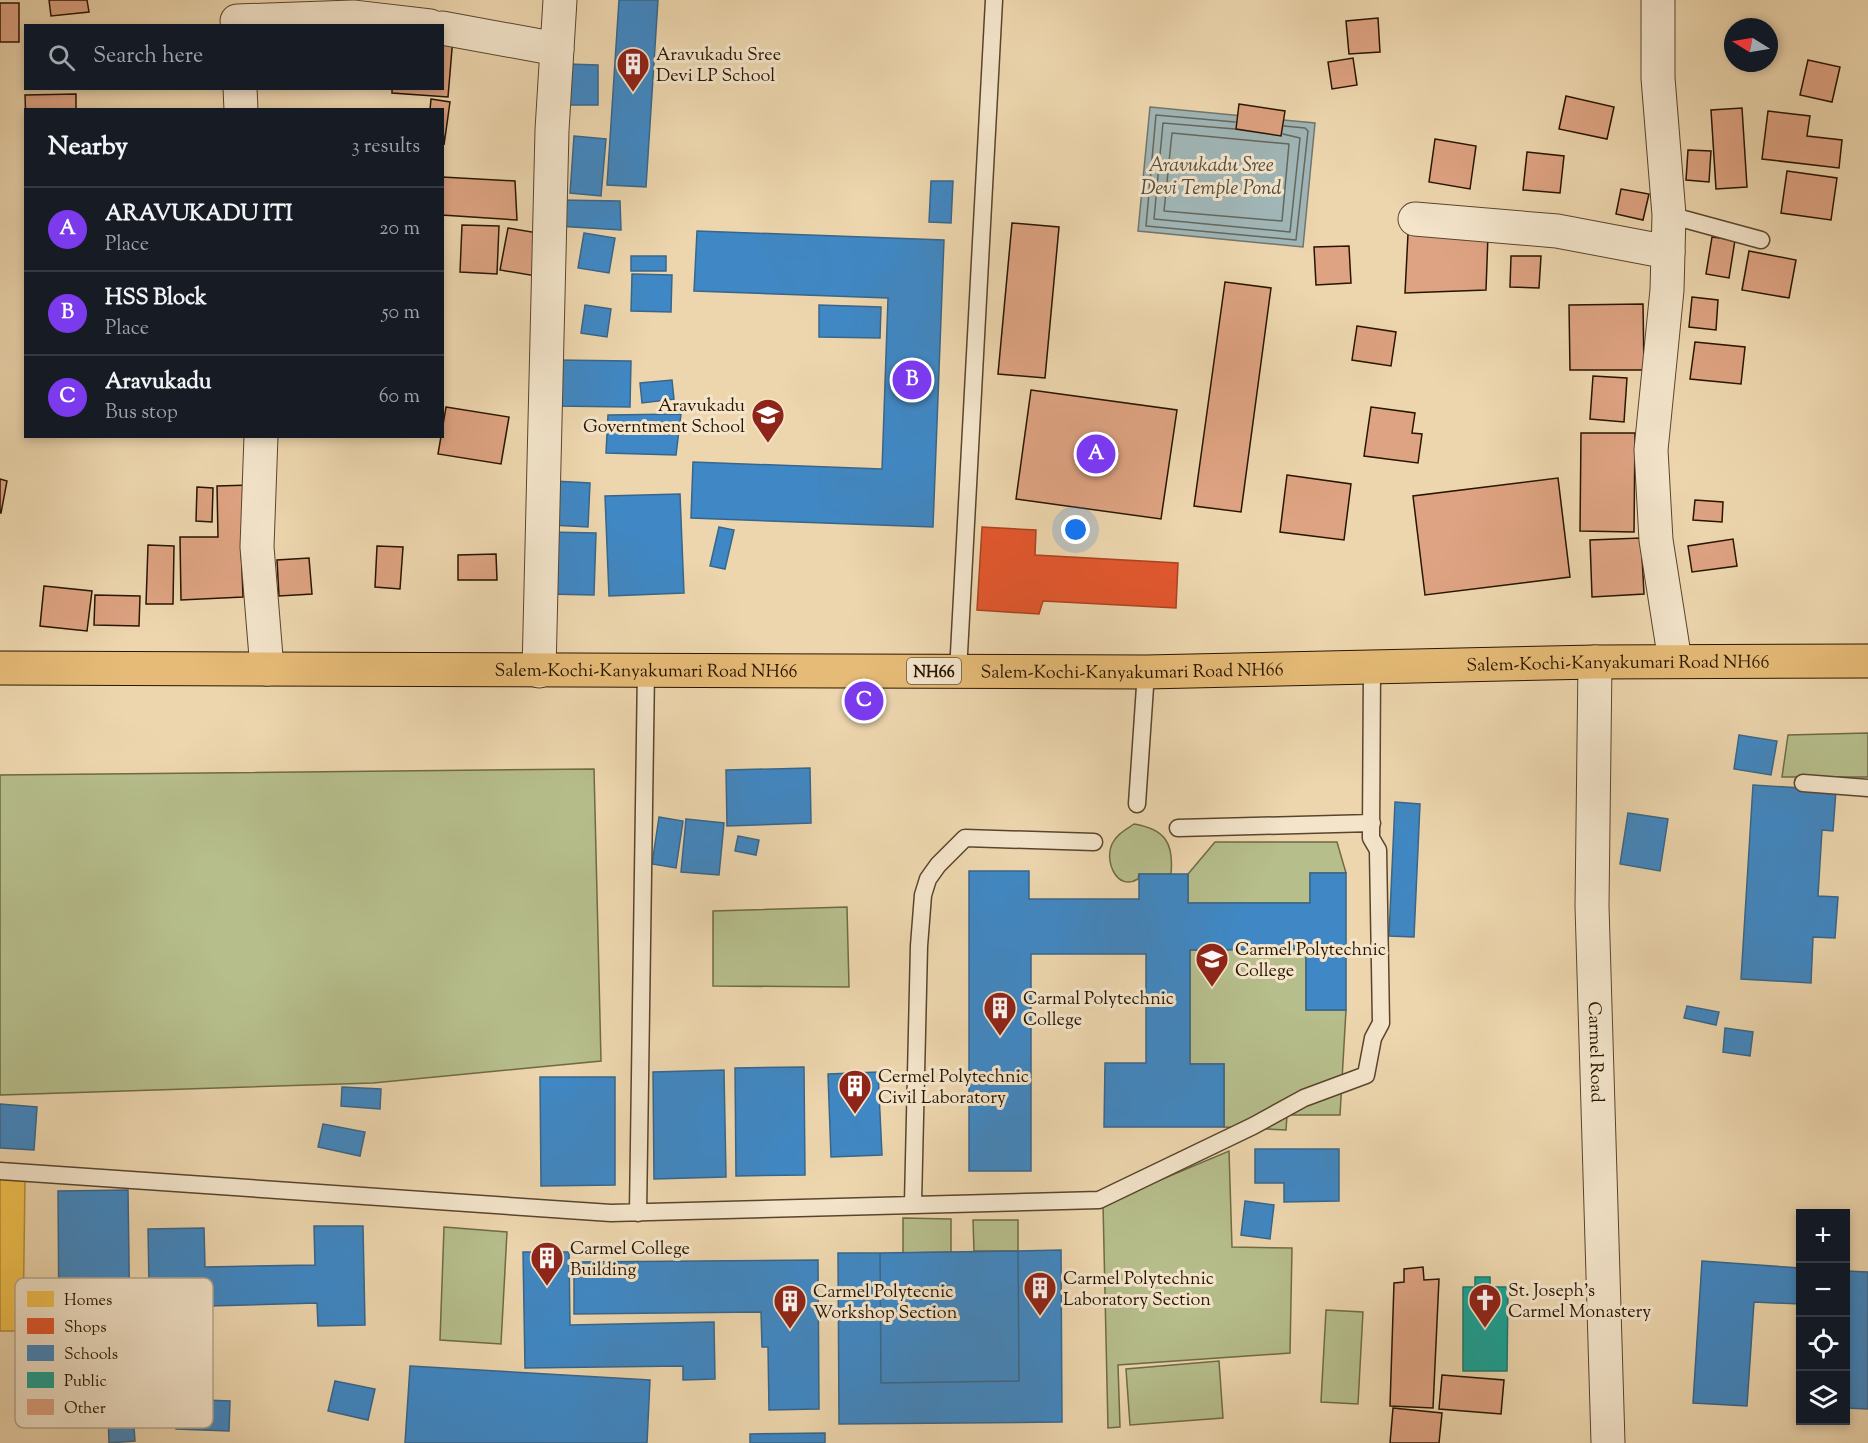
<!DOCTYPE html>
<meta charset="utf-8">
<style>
body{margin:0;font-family:"Sorts Mill Goudy",serif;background:#242831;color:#f1f3f6}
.controls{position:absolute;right:18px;bottom:18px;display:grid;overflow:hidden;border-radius:0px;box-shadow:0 3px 9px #0003}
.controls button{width:54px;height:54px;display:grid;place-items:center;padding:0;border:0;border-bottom:2px solid #363941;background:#171b24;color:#f1f3f6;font:30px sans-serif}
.compass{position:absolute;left:1724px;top:18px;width:54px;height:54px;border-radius:50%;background:#171b24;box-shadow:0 3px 9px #0003;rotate:281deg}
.you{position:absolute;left:1076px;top:530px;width:21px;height:21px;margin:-15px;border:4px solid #fff;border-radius:50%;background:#1a73e8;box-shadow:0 0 0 9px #1a73e833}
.badge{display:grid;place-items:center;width:39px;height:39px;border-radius:50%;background:#7c3aed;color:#fff;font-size:20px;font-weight:700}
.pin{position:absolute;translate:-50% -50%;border:3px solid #fff;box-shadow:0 2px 6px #0006}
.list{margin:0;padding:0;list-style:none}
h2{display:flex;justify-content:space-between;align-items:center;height:78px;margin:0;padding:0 24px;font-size:26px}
h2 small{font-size:20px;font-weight:400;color:#9ea1a6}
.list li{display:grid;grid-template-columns:39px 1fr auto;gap:18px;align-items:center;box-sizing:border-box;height:84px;padding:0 24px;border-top:2px solid #363941}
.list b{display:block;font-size:22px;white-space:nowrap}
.list p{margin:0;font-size:20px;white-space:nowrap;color:#9ea1a6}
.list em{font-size:20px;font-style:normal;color:#9ea1a6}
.icon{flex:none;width:33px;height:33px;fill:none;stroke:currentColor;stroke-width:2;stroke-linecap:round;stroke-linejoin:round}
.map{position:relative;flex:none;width:1868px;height:1443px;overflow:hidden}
.search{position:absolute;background:#171b24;box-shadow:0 3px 9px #0003;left:24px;top:24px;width:420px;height:66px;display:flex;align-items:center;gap:15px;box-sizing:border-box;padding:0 21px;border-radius:0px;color:#9ea1a6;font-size:22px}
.panel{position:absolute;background:#171b24;box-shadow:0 3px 9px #0003;left:24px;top:108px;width:420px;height:330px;border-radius:0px}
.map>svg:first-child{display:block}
.green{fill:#b6be8c;stroke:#6f6a46;stroke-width:1.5}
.water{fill:#a0b6b7;stroke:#70766e;stroke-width:1.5}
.homes{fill:#f2c14e;stroke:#b58d37;stroke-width:1.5}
.shops{fill:#e4572e;stroke:#ac4320;stroke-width:1.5}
.schools{fill:#3f88c5;stroke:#38668a;stroke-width:1.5}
.public{fill:#17a398;stroke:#1c786a;stroke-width:1.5}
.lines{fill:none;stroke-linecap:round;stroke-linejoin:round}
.shore{stroke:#64665c;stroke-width:1.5}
.building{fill:#dea382;stroke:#281500;stroke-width:1.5}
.service-casing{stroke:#59452c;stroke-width:19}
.minor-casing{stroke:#59452c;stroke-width:35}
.trunk-casing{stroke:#281500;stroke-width:35}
.service{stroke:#f3e4ca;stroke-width:16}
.minor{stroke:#f3e4ca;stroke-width:33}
.trunk{stroke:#e6bb77;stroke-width:33}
.labels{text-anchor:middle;stroke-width:6;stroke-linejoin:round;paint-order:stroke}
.shield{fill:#f3e4ca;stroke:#65533d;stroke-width:1.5}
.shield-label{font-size:16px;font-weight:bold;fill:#281500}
.poi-label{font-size:18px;fill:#281500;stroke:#f3e4ca;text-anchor:start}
.street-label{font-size:18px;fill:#281500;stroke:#f3e4ca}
.water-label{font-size:20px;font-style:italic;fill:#524d40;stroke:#f3e4ca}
.key{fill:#f3e4ca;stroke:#b6a68d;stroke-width:1.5}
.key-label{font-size:16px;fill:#281500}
</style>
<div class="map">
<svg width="1868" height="1443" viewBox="0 0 1868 1443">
<rect width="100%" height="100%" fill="#edd6ae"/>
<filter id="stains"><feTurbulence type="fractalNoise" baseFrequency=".00333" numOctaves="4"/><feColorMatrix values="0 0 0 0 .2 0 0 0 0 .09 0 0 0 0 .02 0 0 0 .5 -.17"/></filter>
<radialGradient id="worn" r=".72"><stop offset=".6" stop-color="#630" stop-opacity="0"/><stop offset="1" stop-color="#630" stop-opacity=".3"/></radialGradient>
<path class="green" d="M1868,733V777H1782L1788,735Z
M594,769L601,1061L373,1083L0,1095V775Z
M1134,824C1165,829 1174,843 1171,874H1139L1138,879C1117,892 1104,861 1112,844C1117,834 1125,830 1134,824Z
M1215,842H1337L1346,873H1310V903H1188V874Z
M847,907L849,987L713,986V911Z
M1306,949V1010H1346L1340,1115H1287L1286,1130L1224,1127V1064H1190V950Z
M1229,1151L1232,1247L1292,1248L1290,1353L1118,1365L1120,1427L1108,1428L1103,1204Z
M903,1218L951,1219V1252L903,1253Z
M973,1220H1018V1251H974Z
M444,1227L507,1232L501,1344L440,1340Z
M1326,1310L1363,1312L1358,1404L1321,1402Z
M1219,1361L1223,1418L1130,1425L1126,1369Z"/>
<path class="water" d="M1150,107L1315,123L1303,247L1138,231Z"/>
<path class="homes" d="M0,1179H25L23,1331H0Z"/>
<path class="shops" d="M982,527L1036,530L1035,555L1178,563L1176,608L1043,601L1039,614L977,610Z"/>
<path class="schools" d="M619,0H658L646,187L607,185Z
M566,64L598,65V105H562Z
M574,136L606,139L601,196L570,193Z
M931,181H953L951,223L929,222Z
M559,200L620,201L621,230L557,226Z
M697,231L944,240L933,527L691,518L693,462L882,469L888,298L694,291Z
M584,233L615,238L609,273L578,268Z
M631,256H666V271H631Z
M632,274L672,275L671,312L631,311Z
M585,305L611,309L607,337L581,333Z
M819,305L881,307L880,338L819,337Z
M556,360L631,361L630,407L555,406Z
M672,380L674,399L642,403L640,383Z
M681,414L676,455L606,453L608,415Z
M554,481L590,483L588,527L551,525Z
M680,494L684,593L609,596L605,496Z
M719,527L734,530L725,569L710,566Z
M546,532L596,533L594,595L545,594Z
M1739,735L1777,741L1771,775L1734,769Z
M810,768L811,823L727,826L726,770Z
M1753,785L1836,790L1833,831L1822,830L1818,896L1838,897L1835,938L1813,937L1811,983L1741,979Z
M1395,802L1420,804L1414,937L1389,936Z
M1628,813L1668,819L1660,871L1620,864Z
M659,817L683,821L676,868L652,864Z
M686,819L724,823L719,875L681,872Z
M738,836L759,840L756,855L735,851Z
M969,871H1029V899H1139V874H1188V903H1310V873H1346V1010H1306V949L1190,950V1064H1224V1127H1104L1105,1063H1146V954H1031V1171H969Z
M1687,1006L1719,1012L1716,1025L1684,1018Z
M1725,1028L1753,1032L1750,1056L1723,1052Z
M804,1067L805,1175L736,1176L735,1068Z
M724,1070L726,1177L654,1179L653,1072Z
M878,1072L882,1155L831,1157L828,1074Z
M540,1077H615V1185L541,1186Z
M342,1087L381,1089L380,1109L341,1106Z
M0,1104L37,1107L34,1150L0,1148Z
M323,1124L365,1132L360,1156L318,1147Z
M1255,1149H1339V1201L1284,1202V1183H1255Z
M128,1190L130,1332L59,1333L58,1191Z
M1245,1201L1274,1205L1270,1239L1241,1235Z
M314,1226H363L365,1325L318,1326L317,1303L208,1306L209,1342L150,1343L148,1229L204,1228L205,1267L315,1265Z
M1061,1250L1062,1422L839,1424L838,1253H880L881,1383L1019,1381L1018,1251Z
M1018,1251L1019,1381L881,1383L880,1253Z
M523,1252H569L570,1325L714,1322L715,1379L683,1380V1366L525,1368Z
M818,1260L819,1409L769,1410L768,1347H762L761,1312L574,1314V1262Z
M1702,1261L1800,1268V1304L1754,1302L1747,1406L1693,1403Z
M1846,1271L1868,1272V1409L1846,1408Z
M410,1366L650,1380L647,1443H405Z
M335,1381L375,1389L368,1420L328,1411Z
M177,1399L230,1401L229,1431L176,1429Z
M133,1412L135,1441L109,1443L108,1413Z
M825,1433V1443H750V1434Z"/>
<path class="public" d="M1475,1277H1490V1287H1508L1507,1371H1463V1287H1475Z"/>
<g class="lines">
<path class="shore" d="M1235,122L1156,115L1146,226L1296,240L1308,131L1305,128L1284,126
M1235,129L1163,123L1154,219L1290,232L1300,138L1283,134
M1172,133L1289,144L1282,221L1164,211Z"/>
</g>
<path class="building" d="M49,0H87L89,12L51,16Z
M0,3H19V42H0Z
M1378,18L1380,52L1349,54L1346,21Z
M442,36L453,37L448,97L392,93V88H442Z
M1353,58L1357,85L1332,89L1328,62Z
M1808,60L1840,67L1832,102L1800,95Z
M76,94V110H26V127L25,95Z
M1566,96L1614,107L1607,139L1559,129Z
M431,99L450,102L444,145L442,110H430Z
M1239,104L1285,111L1281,136L1236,129Z
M1742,108L1747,187L1716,189L1711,110Z
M1768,111L1810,116L1807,136L1842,140L1839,168L1762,159Z
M1435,139L1476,146L1470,189L1429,182Z
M1688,150L1711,151L1709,182L1686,180Z
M1527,152L1564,156L1560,193L1523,190Z
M1787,171L1837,178L1831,220L1781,213Z
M442,177L515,181L517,220L442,215Z
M1621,189L1649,194L1643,220L1616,214Z
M1012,223L1059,227L1045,378L998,374Z
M462,225L499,226L497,274L460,272Z
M508,228L544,234L536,276L500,270Z
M1408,234L1488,235L1486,290L1405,293Z
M1712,237L1735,240L1729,278L1706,274Z
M1349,246L1351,283L1316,285L1314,247Z
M1749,251L1796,260L1789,298L1742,290Z
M1511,256H1541L1539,288L1510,287Z
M1225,282L1271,288L1241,512L1194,506Z
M1692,297L1718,300L1716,330L1689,327Z
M1643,304L1644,370H1570L1569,305Z
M1357,326L1396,332L1391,366L1352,360Z
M1695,342L1745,347L1741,384L1690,379Z
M1593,376L1627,378L1624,422L1590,419Z
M1031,390L1177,410L1161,519L1016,499Z
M446,407L509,417L501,464L438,454Z
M1371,407L1415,413L1412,433L1422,434L1418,463L1364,456Z
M1581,433H1635L1634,532L1580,531Z
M1287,475L1351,484L1344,540L1280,532Z
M1558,478L1570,577L1425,595L1413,496Z
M0,479L7,481L1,513H0Z
M251,485L241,543L243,597L181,600L180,537H218L217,486Z
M197,487L213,488L212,522L196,521Z
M1695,500L1723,502L1722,522L1693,520Z
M1641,538L1644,594L1592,597L1590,540Z
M1733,539L1737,566L1692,572L1688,546Z
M148,545L174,546L173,604H146Z
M377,546L403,547L400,589L375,587Z
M496,554L497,580H458V555Z
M309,558L312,594L279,596L277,560Z
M44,586L92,591L87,631L40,626Z
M95,595L140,596L139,626L94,625Z
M1423,1267L1424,1280L1439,1279L1433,1408L1390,1406L1394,1283L1404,1282V1269Z
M1442,1375L1504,1380L1501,1414L1439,1409Z
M1393,1408L1442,1413L1439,1443H1390Z"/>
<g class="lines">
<g class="service-casing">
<path id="service" d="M1669,215L1761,240
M958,672L994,0
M1803,783L1868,788
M1137,804L1146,672
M1178,828L1372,823
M0,1171L611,1213L1099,1200L1253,1126L1304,1098L1366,1075L1373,1038L1381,1023L1378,850L1371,838L1372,666
M913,1203L919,946L923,895L928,879L938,865L965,838L1094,842
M638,1213L646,670"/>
</g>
<g class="minor-casing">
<g id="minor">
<path d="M1658,0V78L1669,215L1667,290L1651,450L1656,540L1675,661"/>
<path d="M237,21L353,17L430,26"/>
<path d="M442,28L557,49"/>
<path d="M240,88L241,110"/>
<path d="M1415,219L1557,231L1668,252"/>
<path d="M261,436L257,547L267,669"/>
<path id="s1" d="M1595,662L1592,906L1608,1443"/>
<path d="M539,671L552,130L560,0"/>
</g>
</g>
<g class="trunk-casing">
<g id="trunk">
<path id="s2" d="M0,668L1146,672L1595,662L1868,661"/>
</g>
</g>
<use href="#service" class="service"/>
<use href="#minor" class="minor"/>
<use href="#trunk" class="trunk"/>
</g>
<defs>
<g id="building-pin" transform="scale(1.725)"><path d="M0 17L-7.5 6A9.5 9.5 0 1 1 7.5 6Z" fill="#8f2418" stroke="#f3e4ca"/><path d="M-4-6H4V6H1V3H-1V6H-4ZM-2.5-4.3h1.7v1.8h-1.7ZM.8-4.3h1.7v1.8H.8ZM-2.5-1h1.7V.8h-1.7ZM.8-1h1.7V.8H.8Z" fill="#fff"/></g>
<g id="school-pin" transform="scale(1.725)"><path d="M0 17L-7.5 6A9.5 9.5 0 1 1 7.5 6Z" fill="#8f2418" stroke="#f3e4ca"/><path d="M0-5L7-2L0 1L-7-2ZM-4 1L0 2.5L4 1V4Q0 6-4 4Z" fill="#fff"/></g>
<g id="university-pin" transform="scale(1.725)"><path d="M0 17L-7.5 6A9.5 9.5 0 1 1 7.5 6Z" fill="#8f2418" stroke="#f3e4ca"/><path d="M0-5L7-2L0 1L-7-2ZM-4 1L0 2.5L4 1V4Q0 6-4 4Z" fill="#fff"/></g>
<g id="church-pin" transform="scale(1.725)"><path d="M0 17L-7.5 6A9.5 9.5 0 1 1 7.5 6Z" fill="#8f2418" stroke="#f3e4ca"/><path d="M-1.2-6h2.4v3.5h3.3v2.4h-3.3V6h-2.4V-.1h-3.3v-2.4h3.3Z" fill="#fff"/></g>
</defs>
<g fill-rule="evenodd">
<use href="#building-pin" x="633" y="64"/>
<use href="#school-pin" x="768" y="415"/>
<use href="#university-pin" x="1212" y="959"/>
<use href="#building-pin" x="1000" y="1008"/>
<use href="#building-pin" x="855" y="1086"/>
<use href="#building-pin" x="547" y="1258"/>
<use href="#building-pin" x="1040" y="1288"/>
<use href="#church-pin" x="1485" y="1300"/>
<use href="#building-pin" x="790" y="1301"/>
</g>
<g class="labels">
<rect class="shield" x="907" y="658" width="54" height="26" rx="4.5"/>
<g class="shield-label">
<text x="934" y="677">NH66</text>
</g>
<g class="poi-label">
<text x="656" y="60">Aravukadu Sree<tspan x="656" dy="21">Devi LP School</tspan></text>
<text x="745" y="411" text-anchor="end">Aravukadu<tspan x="745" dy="21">Governtment School</tspan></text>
<text x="1235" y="955">Carmel Polytechnic<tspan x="1235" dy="21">College</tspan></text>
<text x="1023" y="1004">Carmal Polytechnic<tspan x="1023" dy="21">College</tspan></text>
<text x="878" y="1082">Cermel Polytechnic<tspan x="878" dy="21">Civil Laboratory</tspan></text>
<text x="570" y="1254">Carmel College<tspan x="570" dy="21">Building</tspan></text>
<text x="1063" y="1284">Carmel Polytechnic<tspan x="1063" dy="21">Laboratory Section</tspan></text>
<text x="1508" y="1296">St. Joseph's<tspan x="1508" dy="21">Carmel Monastery</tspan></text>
<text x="813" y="1297">Carmel Polytecnic<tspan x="813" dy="21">Workshop Section</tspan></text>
</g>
<g class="street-label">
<text dy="6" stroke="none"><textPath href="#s2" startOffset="1618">Salem-Kochi-Kanyakumari Road NH66</textPath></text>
<text dy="6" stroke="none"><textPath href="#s2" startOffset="1132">Salem-Kochi-Kanyakumari Road NH66</textPath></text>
<text dy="6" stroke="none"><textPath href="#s2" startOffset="646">Salem-Kochi-Kanyakumari Road NH66</textPath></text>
<text dy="6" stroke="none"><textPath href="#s1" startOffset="390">Carmel Road</textPath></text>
</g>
<g class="water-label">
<text x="1211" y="171">Aravukadu Sree<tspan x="1211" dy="23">Devi Temple Pond</tspan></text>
</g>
</g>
<rect x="15" y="1278" width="198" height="150" rx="9" class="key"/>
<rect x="27" y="1291" width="27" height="16" fill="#f2c14e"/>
<rect x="27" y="1318" width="27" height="16" fill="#e4572e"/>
<rect x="27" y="1345" width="27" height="16" fill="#3f88c5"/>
<rect x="27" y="1372" width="27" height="16" fill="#17a398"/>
<rect x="27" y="1399" width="27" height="16" fill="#dea382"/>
<g class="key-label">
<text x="64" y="1305">Homes</text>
<text x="64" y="1332">Shops</text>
<text x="64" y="1359">Schools</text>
<text x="64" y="1386">Public</text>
<text x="64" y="1413">Other</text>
</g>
<rect width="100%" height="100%" filter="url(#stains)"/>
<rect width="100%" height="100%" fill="url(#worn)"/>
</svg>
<div class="controls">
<button>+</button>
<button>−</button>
<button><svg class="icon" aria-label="locate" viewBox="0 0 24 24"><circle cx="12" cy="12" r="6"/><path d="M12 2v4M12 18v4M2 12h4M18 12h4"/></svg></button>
<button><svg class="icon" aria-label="layers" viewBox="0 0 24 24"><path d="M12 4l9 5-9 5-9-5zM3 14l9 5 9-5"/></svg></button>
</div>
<svg class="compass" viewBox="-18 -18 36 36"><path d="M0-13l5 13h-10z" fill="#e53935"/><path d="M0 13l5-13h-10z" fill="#9ea1a6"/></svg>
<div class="you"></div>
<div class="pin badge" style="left:1096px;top:454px">A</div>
<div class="pin badge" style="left:912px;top:380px">B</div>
<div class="pin badge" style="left:864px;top:701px">C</div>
<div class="search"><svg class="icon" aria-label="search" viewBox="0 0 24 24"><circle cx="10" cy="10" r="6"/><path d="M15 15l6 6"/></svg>Search here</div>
<section class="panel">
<h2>Nearby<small>3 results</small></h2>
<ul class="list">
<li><span class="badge">A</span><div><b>ARAVUKADU ITI</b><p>Place</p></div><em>20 m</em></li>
<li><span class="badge">B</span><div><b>HSS Block</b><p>Place</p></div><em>50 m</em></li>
<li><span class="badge">C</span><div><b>Aravukadu</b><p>Bus stop</p></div><em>60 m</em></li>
</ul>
</section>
</div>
